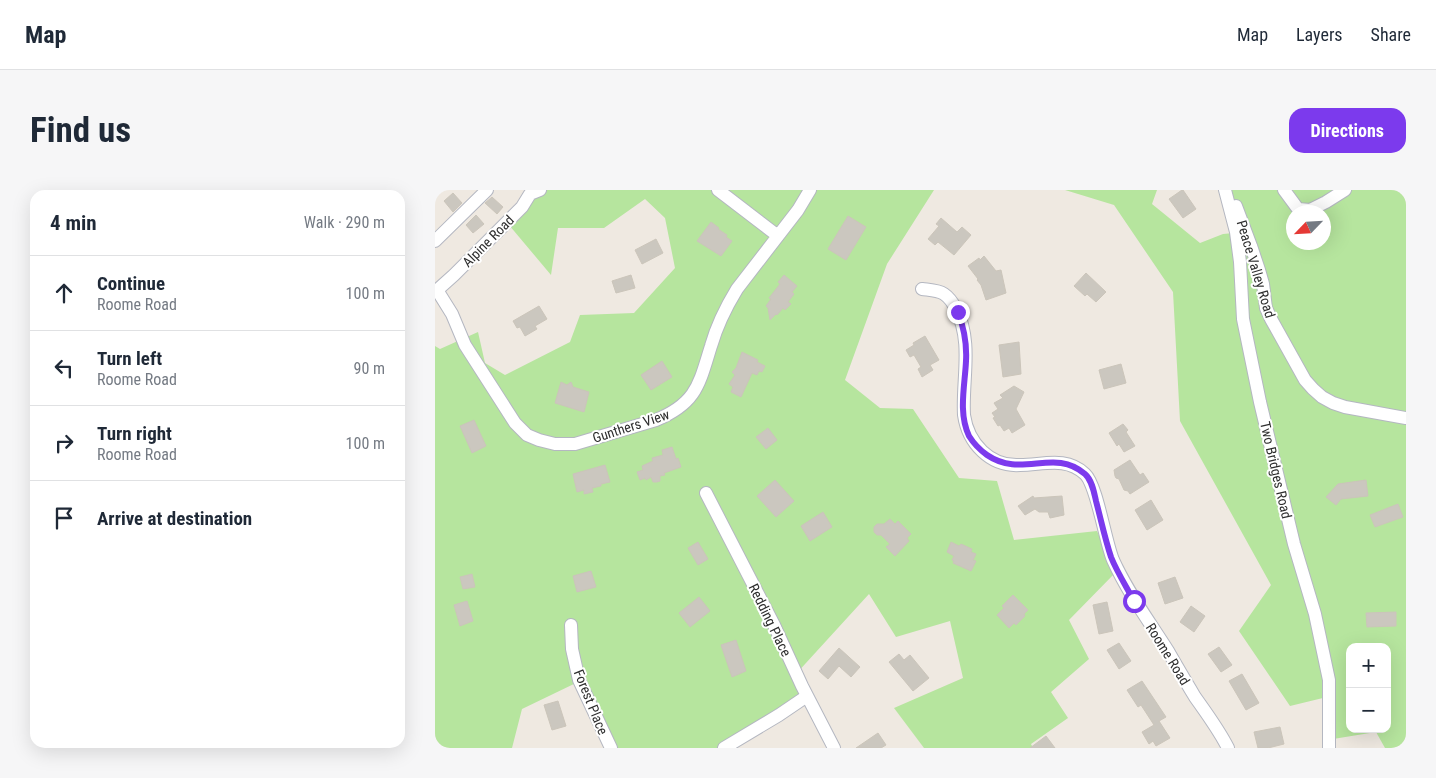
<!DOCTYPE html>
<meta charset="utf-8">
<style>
body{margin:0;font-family:"Roboto Condensed",sans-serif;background:#f6f6f7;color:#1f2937}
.controls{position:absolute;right:15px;bottom:15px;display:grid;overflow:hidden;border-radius:10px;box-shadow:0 5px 20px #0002}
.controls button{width:45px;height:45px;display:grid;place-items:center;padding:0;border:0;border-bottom:1px solid #e0e1e3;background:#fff;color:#1f2937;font:25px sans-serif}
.compass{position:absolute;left:851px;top:15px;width:45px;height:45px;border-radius:50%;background:#fff;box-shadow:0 5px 20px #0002;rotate:245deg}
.stop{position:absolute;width:15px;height:15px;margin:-11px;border:4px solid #7c3aed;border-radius:50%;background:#fff}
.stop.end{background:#7c3aed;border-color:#fff;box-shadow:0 1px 5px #0008}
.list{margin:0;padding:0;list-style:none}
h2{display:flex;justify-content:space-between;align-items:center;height:65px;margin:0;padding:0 20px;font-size:21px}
h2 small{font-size:16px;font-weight:400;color:#747a83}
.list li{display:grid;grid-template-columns:32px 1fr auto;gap:15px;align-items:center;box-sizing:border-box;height:75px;padding:0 20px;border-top:1px solid #e0e1e3}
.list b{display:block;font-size:19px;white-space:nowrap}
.list p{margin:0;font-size:16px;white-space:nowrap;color:#747a83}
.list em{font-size:16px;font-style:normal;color:#747a83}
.icon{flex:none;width:28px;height:28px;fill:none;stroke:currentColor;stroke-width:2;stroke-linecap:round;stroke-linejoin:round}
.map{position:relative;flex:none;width:971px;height:558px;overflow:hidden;border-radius:15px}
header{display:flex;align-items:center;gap:30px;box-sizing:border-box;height:70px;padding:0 25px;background:#fff;border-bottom:1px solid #e0e1e3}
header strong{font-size:24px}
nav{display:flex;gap:28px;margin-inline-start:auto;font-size:18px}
.intro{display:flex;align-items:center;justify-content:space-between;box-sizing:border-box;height:120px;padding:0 30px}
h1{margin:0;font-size:35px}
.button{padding:12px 22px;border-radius:15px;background:#7c3aed;color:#fff;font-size:18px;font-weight:700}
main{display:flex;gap:30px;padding:0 30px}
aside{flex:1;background:#fff;border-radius:15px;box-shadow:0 5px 20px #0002}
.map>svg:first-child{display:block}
.green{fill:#b6e59e;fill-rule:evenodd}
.building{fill:#cbc7bf;stroke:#cbc5ba}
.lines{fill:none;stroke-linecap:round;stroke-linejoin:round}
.minor-casing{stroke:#b4b7c1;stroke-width:14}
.minor{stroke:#fff;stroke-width:12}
.route{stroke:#7c3aed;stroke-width:6}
.labels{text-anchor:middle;stroke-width:4;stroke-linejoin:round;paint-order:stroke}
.street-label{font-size:14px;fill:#2e2e2e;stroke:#fff}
</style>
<header>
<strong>Map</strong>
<nav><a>Map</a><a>Layers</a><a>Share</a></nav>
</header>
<div class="intro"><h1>Find us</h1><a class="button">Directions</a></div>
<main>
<aside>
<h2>4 min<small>Walk · 290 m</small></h2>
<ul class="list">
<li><svg class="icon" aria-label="ahead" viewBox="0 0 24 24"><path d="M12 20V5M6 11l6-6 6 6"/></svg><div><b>Continue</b><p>Roome Road</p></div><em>100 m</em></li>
<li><svg class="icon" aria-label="left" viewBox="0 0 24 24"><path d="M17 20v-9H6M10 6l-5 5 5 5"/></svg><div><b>Turn left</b><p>Roome Road</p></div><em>90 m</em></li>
<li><svg class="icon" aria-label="right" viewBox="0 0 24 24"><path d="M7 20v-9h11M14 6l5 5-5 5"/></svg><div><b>Turn right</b><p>Roome Road</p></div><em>100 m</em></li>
<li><svg class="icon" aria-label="arrive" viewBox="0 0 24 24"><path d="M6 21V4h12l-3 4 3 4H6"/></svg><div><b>Arrive at destination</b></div></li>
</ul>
</aside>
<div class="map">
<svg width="971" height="558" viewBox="0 0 971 558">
<rect width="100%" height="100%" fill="#efe9e1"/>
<path class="green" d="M108,0H499L452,74L410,190L445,218L478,219L524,288L562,291L579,350L662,341L680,383L634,430L654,469L616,502L633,528L596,554L598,558H489L459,518L528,488L515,431L461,447L434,404L360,485L370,508L289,558H176L143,492L87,519L77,558H0V156L5,159L43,142L50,173L70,185L135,152L145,125L199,123L240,78L230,28L210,9L169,38H123L116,85L74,35Z
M630,0H722L717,14L765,53L788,44L799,43L787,0H971V558H950L941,542L892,550V507L855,516L804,441L836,395L745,231L738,102L679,15ZM858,22H888V52H858ZM915,457H952V539H915Z"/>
<path class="building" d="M747,0H748L761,19L748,28L734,9Z
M18,3L27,13L18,22L9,11Z
M57,7L68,17L62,24L50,13Z
M41,25L49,34L38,43L31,35Z
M413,26L431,37L411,70L393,59Z
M506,28L522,42L527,37L536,45L519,65L503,52L500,55L493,49L504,36L501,34Z
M276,32L284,38L283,39L292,45L291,47L297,51L286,66L262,51Z
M221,49L228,63L207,74L200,60Z
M549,66L561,81L566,80L571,103L551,110L546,95L542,90L543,89L533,76L544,68L545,70Z
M651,83L671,102L661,112L652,104L650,106L639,96Z
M196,85L200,98L181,103L177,91Z
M349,85L362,96L357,102L359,104L353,112L356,114L350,120L348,118L342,125L341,124L335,130L333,118L331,116L336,109L334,108L345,94L343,92Z
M104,116L112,129L100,136L102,139L90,146L85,137L82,138L78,131Z
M490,146L504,170L495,175L498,180L487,187L483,179L486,177L479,165L475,167L471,160L479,155L478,153Z
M584,152L586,184L568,187L564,155Z
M307,162L323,170L322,172L330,176L327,182L324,181L322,185L317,183L306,207L296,202L298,197L294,194L300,185L297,182L301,178Z
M227,171L237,187L216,200L206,185Z
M686,174L691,193L669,199L664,180Z
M126,192L132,195L136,192L138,197L154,202L149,222L120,213Z
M579,196L589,202L581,219L590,235L577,243L574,238L569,241L565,235L563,236L558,228L560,227L557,223L563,219L559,213L568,208L565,205Z
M39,230L51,256L37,263L25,236Z
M688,234L693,240L691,242L700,256L689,262L684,254L682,256L674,243Z
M333,238L342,250L331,259L321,247Z
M237,257L241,269L243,268L246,277L229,283L230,285L225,286V291L222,292H218L216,287L211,290L210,288L205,290L202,282L208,280L207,276L218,271L217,268L228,265L227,260Z
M695,270L705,285L708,283L714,292L695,304L693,301L689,300L684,289L681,288L680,286L679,280Z
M170,275L175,292L166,294V296L157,298L158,302L149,304V300L142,302L138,284Z
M340,290L359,311L341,327L322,306Z
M931,290L933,306L906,309L901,315L891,307L903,294Z
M598,306L599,308L627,306L629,325L615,328L613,322H604L600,319L590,325L583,316Z
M716,310L728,330L712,340L700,320Z
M963,314L968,327L940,337L935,325Z
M388,322L397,337L375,351L366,336Z
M455,329L460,334L463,331L476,344L472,348L474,351L460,366L451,357L455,354L446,345H442L439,342V337L442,334H449Z
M263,352L273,369L263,375L253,358Z
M516,352L524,356L526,354L537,359L536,362L541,364L538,370L541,371L536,381L518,373L519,371L517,370L519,366L512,362Z
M156,381L161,397L142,402L138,386Z
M37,384L40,397L28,399L25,387Z
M740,387L748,408L730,414L723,393Z
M578,405L593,420L589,424L590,426L581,435L579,433L574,438L562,425L569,418L567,416Z
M264,407L275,421L255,437L244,423Z
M32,411L38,431L25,436L19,415Z
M672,412L678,441L664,444L658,415Z
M756,416L770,426L759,442L745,432Z
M961,422V436L932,437L931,423Z
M301,450L311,481L297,487L286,455Z
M684,453L696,471L684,479L672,460Z
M784,457L797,475L786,482L773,464Z
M404,458L425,477L416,487L404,476L393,489L384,481Z
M464,464L469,470L475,465L494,488L478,501L454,472Z
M807,484L824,513L811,520L794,491Z
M707,491L731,527L724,531L735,548L721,556L718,551L714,554L707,542L719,535L706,515L703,517L692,500Z
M123,511L131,536L117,540L109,515Z
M845,537L849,554L833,558H823L819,542Z
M443,543L451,555L446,558H421Z
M611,546L620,558H595Z"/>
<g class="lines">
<g class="minor-casing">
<path id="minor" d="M283,0L343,46
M790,0L801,42L805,72L808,129L825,212L859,354L880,424L894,490V558
M849,0L863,19L875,20L891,12L910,0
M801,16L816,56L824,80L828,94L831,118L836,129L870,190L878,199L887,207L898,213L910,217L971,228
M0,51L52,0
M487,99C494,100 503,100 509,104C515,108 518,113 521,119C538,152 527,189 529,225C533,253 555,277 585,275C608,275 631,266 650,284C662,295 670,351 678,370C693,403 714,431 733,461C742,477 751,492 760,507C772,524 784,540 793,558
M2,100L17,124L30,155L80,233L92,245L104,250L120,254H140L221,230C262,213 264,194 276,156C282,135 291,117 302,99L363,20L375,0
M0,102L19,85L87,17L95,4L105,0
M271,303L339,435L367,496L399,558
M136,435L137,459L144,490L176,558
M289,558L344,525L372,506"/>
</g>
<use href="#minor" class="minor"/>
</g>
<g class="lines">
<path class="route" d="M523,122C529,138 532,154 531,171C530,195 523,223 534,246C539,254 545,260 552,265C587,289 619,257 650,284C657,290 659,302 661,311C666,330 670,349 676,367C682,382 691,396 699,411"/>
</g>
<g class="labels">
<g class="street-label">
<text transform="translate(53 51) rotate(-45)" y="5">Alpine Road</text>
<text transform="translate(821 79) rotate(73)" y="5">Peace Valley Road</text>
<text transform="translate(196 236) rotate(-18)" y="5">Gunthers View</text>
<text transform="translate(841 280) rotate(77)" y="5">Two Bridges Road</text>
<text transform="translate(335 430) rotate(64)" y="5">Redding Place</text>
<text transform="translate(733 464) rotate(58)" y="5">Roome Road</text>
<text transform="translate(156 512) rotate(68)" y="5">Forest Place</text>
</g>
</g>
</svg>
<div class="controls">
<button>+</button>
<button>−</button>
</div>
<svg class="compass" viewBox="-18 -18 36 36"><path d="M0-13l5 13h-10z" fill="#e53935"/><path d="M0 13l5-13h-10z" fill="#747a83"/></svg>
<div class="stop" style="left:699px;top:411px"></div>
<div class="stop end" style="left:523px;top:122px"></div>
</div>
</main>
